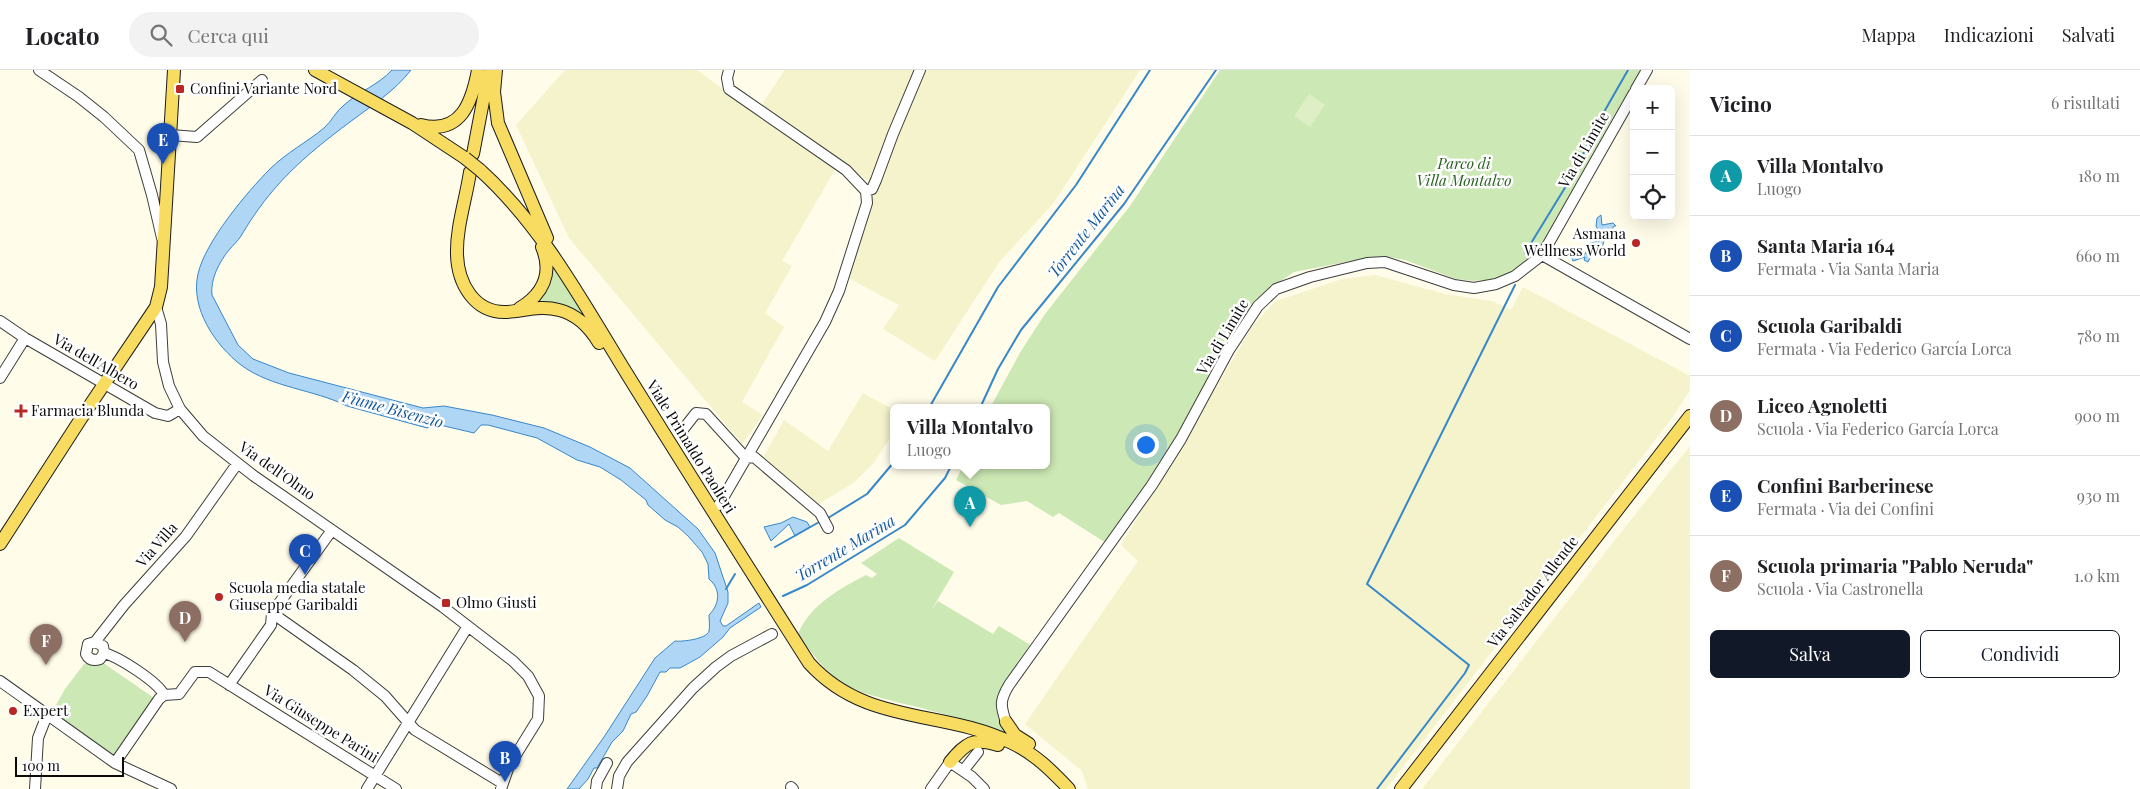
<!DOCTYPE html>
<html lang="it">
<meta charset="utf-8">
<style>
body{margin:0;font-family:"Playfair Display",serif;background:#f2f2f2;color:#202124}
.controls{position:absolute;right:15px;top:15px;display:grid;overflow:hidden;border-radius:8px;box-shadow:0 5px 20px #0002}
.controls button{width:45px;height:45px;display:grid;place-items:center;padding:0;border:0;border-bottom:1px solid #e0e0e0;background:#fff;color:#202124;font:25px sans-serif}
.scale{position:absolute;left:15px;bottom:12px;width:109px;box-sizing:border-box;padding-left:5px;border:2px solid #0b0b0b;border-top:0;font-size:14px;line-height:18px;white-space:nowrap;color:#0b0b0b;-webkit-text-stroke:4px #fff;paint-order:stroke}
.you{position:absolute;left:1145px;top:374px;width:18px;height:18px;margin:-12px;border:4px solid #fff;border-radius:50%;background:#1a73e8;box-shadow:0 0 0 8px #1a73e833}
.badge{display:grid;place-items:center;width:32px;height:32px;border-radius:50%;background:#111827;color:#fff;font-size:16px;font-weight:700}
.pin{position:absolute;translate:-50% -41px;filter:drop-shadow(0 1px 2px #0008)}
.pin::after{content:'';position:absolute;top:26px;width:18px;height:15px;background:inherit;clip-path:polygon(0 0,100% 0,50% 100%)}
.popup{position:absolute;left:890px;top:334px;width:160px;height:65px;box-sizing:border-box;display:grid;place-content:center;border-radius:8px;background:#fff;filter:drop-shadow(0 1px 4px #0005);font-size:16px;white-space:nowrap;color:#757577}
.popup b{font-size:19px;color:#202124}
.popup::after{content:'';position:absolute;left:50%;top:100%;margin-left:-10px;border:10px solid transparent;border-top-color:#fff}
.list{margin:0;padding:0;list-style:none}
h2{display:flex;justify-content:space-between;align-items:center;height:65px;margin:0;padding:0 20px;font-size:21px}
h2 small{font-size:16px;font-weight:400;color:#757577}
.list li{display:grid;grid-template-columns:32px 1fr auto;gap:15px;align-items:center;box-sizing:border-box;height:80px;padding:0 20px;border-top:1px solid #e0e0e0}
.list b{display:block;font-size:19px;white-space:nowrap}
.list p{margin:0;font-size:16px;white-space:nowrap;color:#757577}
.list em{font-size:16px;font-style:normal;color:#757577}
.actions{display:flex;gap:10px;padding:15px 20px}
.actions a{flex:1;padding:11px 0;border:1px solid #111827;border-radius:8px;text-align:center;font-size:18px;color:#111827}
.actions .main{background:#111827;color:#fff}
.icon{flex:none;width:28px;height:28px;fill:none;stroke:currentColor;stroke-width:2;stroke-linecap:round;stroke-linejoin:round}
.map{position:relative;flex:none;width:1690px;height:719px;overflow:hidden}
header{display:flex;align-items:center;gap:30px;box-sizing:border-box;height:70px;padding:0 25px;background:#fff;border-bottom:1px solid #e0e0e0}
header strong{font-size:24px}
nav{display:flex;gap:28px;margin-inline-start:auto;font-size:18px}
.search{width:350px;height:45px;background:#f2f2f2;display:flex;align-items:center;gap:12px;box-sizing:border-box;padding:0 18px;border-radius:28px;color:#757577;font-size:19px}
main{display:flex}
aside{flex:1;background:#fff}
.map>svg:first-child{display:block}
.farmland{fill:#f4f3cb}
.green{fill:#cce8b4}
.pitch{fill:#deefc6}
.water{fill:#afd7f5;stroke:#3787cb}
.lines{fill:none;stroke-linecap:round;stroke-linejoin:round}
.stream{stroke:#3787cb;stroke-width:2}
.minor-casing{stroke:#3e3e3e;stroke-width:12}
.major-casing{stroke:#1c1c1c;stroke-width:14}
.minor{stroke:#fff;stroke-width:10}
.major{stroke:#f7dc61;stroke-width:12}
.major-bridge-casing{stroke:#1c1c1c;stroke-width:14;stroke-linecap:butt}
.major-bridge{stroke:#f7dc61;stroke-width:12}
.poi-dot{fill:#b92725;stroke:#fff;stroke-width:2}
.labels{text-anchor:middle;stroke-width:5;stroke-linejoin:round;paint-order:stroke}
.poi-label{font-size:15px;fill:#0b0b0b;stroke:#fff;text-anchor:start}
.street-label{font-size:15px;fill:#0b0b0b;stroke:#fff}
.park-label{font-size:15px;font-style:italic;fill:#27611d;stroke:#fff}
.water-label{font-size:16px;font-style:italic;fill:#17599a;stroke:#fff}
</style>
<header>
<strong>Locato</strong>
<div class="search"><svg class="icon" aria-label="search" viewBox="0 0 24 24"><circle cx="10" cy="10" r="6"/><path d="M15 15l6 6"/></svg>Cerca qui</div>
<nav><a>Mappa</a><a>Indicazioni</a><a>Salvati</a></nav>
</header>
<main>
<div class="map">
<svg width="1690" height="719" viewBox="0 0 1690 719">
<rect width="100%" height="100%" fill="#fffce9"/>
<path class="farmland" d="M565,0H697L756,43L785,0H1140L1053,134L1000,191L935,291L883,259L899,235L848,208L872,132L868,111L840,91L782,191L792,196L765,243L784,257L742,332L763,345L742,374L569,168L516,55Z
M1375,205L1445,224L1492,231L1511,240L1523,217L1690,306V320L1672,348L1386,719H1088L1082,701L1025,654L1138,491L1121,475L1254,254L1276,231L1342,209Z
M863,323L894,340V362L873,394L852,414L818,434L763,388L784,350L828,381Z
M1690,376V719H1422L1618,466Z"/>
<path class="green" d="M1220,0H1641L1607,58L1586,102L1532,191L1518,200L1496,209L1474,211L1456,209L1405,190L1389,187L1367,188L1294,202L1273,216L1149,413L1106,473L1059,443L1053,447L1027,431L1001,435L956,410L963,396H1046V338H990L1021,281L1045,244L1130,136Z
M552,196L582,242V245L535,234Z
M899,468L954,502L932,539L938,531L993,564L999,556L1032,576L1006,617L1007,664L980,656L970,651C947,645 923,638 900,633C879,627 856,623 839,610C822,598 810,581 798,564C810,535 839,519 866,505L872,508L877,504L861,493Z
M102,592L154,628L114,685L52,642L65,619L84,594Z"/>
<path class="pitch" d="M1309,24L1325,35L1310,57L1294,46Z"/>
<path class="water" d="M392,0H411C395,21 371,36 350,52C303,87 271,115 241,166C238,171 233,175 229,180C219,192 210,210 212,225L238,275L253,289L289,303L423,338L444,336L492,345L544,358L590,377L630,398L698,459L715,483L728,522V533L720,551L723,556H726L759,533L761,537L730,558L723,567L700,587L680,598H670L666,602H660L647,626L636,642L631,644L623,661L612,672L597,698H594L588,709L579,719H567L604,667L655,588L675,571C682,572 707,569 709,561C710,557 709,549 709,545C720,534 721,519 709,509L708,494L702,482L688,466L678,457L665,450L648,435L646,430L621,410L600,397L577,390L537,368L488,355H481L474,363L436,354L427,358L347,336C313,319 272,318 241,295C215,275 190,238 198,204C205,172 247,122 270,99C286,83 307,72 324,58C332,51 336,41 344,35C360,21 378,15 392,0Z
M1601,145L1602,155L1613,153L1616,156H1614L1604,171L1601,181L1593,177L1588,187L1590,188L1588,192L1584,190L1585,187L1573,191L1571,186L1572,184H1585L1589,177L1588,174L1597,171L1599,172L1602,168L1596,156L1597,148Z
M793,447L807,452L810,457L795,466L789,454L771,471L764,457L781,453Z"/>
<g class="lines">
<path class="stream" d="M1525,183L1574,103L1600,49L1628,0
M929,338L998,217L1076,115L1150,0
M980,338L998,299L1021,260L1124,134L1216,0
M828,448L867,424L894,392
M775,477L821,451
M726,519L735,504
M783,526L807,515L905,455L945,408L951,396
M1377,719L1465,603L1469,595L1367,514L1515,215"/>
<g class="minor-casing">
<path id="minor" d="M39,0L79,27L104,47L139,80L152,125L162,168
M1636,19L1647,0
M170,65L197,67L262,10
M866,121L872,119L876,110L893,64L920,0
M1542,185L1690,269
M156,237L161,254L163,292L169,316L180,339L203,366L254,406L443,537L513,591L528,606L539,626L538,649L509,696L501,719
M0,251L25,268L155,343L168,346L180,339
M0,308L25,268
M681,362L696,343L706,344L746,388L754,387L820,443L828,458
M719,435L825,252L839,221L867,133L866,121L846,100L729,19L727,8L729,0
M272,543L353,600L385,626L415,660L502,713
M95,572L103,576L104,583L100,589C94,591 89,590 86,584L88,574L95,572L124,535L186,466L237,394
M104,583C119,587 158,612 164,625
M0,611L115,693L171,719
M229,615L271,555L272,543L332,460
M1006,652C1000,635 1000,630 1009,615L1152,415L1181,369L1229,280L1258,236L1276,219L1310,207L1367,193L1385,192L1454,215L1474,218L1496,214L1515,206L1542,185L1634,23
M115,693L159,629L164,625L179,624L195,602H209L396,719
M963,701L978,682
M791,717L793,719
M35,719L38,668L47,645
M367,719L468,556
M596,719L597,711L607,693
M617,719L619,706L627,692L693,618L716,597L731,586L772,564
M931,719L950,692L972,707L984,719"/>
</g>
<g class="major-casing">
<path id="major" d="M315,0L412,53L465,88
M496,0L494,22L498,53L547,168
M421,55C461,65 472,32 478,0
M473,84L488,5
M480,100C543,157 583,233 627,304C687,401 748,497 809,593C866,656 943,639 1012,673C1035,684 1052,701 1069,719
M470,102C466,129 456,158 457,185C458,213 474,243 506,242C524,241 540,235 559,240C576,244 590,258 599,273
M520,238C543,224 553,203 542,177
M0,474L82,347L156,237L161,217L174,0
M1006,652L1015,665L1029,674
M950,692C966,673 973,667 998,675
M1401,719L1690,346"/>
</g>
<use href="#minor" class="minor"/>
<use href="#major" class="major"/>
<g class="major-bridge-casing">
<path id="major-bridge" d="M465,88L480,100"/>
</g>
<use href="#major-bridge" class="major-bridge"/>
</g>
<g class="poi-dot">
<rect x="175" y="14" width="10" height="10" rx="2.5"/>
<circle cx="1636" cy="173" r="5"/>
<path d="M18.5 333.5h5v5h5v5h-5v5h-5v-5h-5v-5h5z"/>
<circle cx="219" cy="527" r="5"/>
<rect x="441" y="528" width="10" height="10" rx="2.5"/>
<circle cx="13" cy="641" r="5"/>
</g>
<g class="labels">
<g class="poi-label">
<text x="190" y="24">Confini Variante Nord</text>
<text x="1626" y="169" text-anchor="end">Asmana<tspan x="1626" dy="17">Wellness World</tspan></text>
<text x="31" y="346">Farmacia Blunda</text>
<text x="229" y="523">Scuola media statale<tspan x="229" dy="17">Giuseppe Garibaldi</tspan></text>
<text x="456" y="538">Olmo Giusti</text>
<text x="23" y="646">Expert</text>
</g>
<g class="street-label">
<text transform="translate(1584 80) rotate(-60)" y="5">Via di Limite</text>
<text transform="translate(1223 267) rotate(-59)" y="5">Via di Limite</text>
<text transform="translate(96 292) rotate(30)" y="5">Via dell'Albero</text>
<text transform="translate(691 377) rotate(58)" y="5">Viale Primaldo Paolieri</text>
<text transform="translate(277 401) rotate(35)" y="5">Via dell'Olmo</text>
<text transform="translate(157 475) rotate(-49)" y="5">Via Villa</text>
<text transform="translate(1533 522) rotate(-52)" y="5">Via Salvador Allende</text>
<text transform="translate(321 654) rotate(32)" y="5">Via Giuseppe Parini</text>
</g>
<g class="park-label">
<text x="1464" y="99">Parco di<tspan x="1464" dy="17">Villa Montalvo</tspan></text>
</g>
<g class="water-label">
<text transform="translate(1086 161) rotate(-52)" y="6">Torrente Marina</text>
<text transform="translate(393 339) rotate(15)" y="6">Fiume Bisenzio</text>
<text transform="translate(845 478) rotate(-31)" y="6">Torrente Marina</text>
</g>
</g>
</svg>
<div class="controls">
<button>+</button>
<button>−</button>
<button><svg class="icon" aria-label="locate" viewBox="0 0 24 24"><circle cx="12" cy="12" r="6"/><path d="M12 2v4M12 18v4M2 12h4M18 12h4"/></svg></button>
</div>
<div class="scale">100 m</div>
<div class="you"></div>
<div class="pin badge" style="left:970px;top:457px;background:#0f9aa8">A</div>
<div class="popup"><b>Villa Montalvo</b>Luogo</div>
<div class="pin badge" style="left:505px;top:712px;background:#1a4fb4">B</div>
<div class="pin badge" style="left:305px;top:505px;background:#1a4fb4">C</div>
<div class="pin badge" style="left:185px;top:572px;background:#8d6e63">D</div>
<div class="pin badge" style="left:163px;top:94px;background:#1a4fb4">E</div>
<div class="pin badge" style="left:46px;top:595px;background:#8d6e63">F</div>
</div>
<aside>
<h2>Vicino<small>6 risultati</small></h2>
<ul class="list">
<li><span class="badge" style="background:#0f9aa8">A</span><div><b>Villa Montalvo</b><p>Luogo</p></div><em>180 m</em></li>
<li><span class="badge" style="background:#1a4fb4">B</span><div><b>Santa Maria 164</b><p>Fermata · Via Santa Maria</p></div><em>660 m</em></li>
<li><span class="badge" style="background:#1a4fb4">C</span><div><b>Scuola Garibaldi</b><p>Fermata · Via Federico García Lorca</p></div><em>780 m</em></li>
<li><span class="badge" style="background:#8d6e63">D</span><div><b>Liceo Agnoletti</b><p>Scuola · Via Federico García Lorca</p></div><em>900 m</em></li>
<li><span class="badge" style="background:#1a4fb4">E</span><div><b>Confini Barberinese</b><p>Fermata · Via dei Confini</p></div><em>930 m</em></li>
<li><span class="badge" style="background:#8d6e63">F</span><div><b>Scuola primaria &quot;Pablo Neruda&quot;</b><p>Scuola · Via Castronella</p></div><em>1.0 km</em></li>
</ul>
<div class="actions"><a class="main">Salva</a><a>Condividi</a></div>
</aside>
</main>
